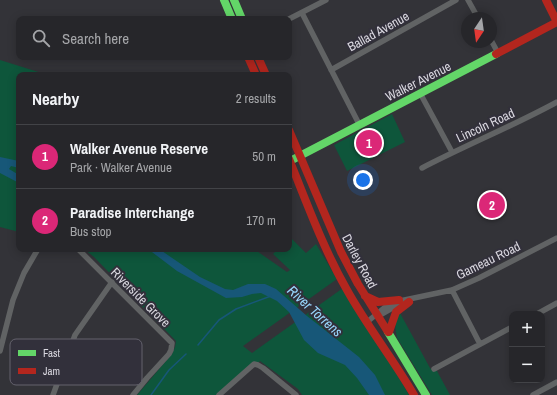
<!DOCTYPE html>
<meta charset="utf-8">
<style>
body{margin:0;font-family:"Archivo Narrow",sans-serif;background:#323236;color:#f1f3f6}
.controls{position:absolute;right:12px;bottom:12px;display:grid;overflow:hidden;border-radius:8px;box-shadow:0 2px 10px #0003}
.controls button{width:36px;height:36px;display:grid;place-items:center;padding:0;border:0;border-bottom:1px solid #424347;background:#26262a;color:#f1f3f6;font:20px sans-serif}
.compass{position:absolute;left:461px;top:12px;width:36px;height:36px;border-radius:50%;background:#26262a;box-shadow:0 2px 10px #0003;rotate:193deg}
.you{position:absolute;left:363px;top:180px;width:14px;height:14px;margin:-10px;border:3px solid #fff;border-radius:50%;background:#1a73e8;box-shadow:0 0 0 6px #1a73e833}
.badge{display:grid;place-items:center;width:26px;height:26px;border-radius:50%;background:#db2777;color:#fff;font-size:13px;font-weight:700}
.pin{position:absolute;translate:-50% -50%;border:2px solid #fff;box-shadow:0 1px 4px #0006}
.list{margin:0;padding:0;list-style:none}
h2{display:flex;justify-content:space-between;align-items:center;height:52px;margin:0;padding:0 16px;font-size:17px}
h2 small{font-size:13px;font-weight:400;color:#a4a5a8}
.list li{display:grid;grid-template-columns:26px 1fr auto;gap:12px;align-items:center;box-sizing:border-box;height:64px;padding:0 16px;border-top:1px solid #424347}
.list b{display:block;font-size:15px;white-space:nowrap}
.list p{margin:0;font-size:13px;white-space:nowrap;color:#a4a5a8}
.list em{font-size:13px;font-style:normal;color:#a4a5a8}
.icon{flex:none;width:22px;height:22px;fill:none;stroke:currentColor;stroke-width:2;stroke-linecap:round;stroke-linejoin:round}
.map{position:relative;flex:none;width:557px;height:395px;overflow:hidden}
.search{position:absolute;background:#26262a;box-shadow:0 2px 10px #0003;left:16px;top:16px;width:276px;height:44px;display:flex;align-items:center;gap:10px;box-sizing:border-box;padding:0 14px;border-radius:8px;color:#a4a5a8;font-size:15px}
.panel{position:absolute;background:#26262a;box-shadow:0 2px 10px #0003;left:16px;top:72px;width:276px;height:180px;border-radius:8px}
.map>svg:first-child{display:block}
.green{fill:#0e563b}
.water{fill:#175778}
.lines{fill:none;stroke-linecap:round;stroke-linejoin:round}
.stream{stroke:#175778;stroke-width:1.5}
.street{stroke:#616364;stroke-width:5.5}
.fast{stroke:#63d668;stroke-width:8}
.jam{stroke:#b3261e;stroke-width:8}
.labels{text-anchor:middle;stroke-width:4;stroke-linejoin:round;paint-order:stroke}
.street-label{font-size:13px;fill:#dad8e0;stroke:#32303b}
.water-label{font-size:14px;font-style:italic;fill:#98d7fd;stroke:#32303b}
.key{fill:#32303b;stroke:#64626d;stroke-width:1}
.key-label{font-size:11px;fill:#dad8e0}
</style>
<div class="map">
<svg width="557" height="395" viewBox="0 0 557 395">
<rect width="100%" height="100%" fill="#333338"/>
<path class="green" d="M0,60L48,75H19V232L0,227Z
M392,114L405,142L347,171L334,145Z
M291,238L306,253L316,244L337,279L243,346L252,353L343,288L395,370L409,395H302L298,389L260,361L219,395H137L172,354L175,347L176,341L94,257L84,249H254L287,272L290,270L273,254L278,249H289V239Z
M400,313L430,368L433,371H437L450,395H432L397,338C395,328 394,321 400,313Z"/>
<path class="water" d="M0,157L19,161V168L11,166L9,169L19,175V183L0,173Z
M148,249H159L200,277L225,289L233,290L248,284H265L276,289L307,316L359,357L375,375L385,395H369L357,378L345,365L318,353L304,340L289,312L277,301L261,293L252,294L242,297L226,298L177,271Z"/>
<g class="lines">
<path class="stream" d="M198,345L219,320L236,309L271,296
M151,395L169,370L186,354"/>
<path class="street" d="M468,0L478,18
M302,13L359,124
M289,19L326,0
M491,40L498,53
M331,70L456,0
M420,93L452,152
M422,168C466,145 513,126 557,102
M78,249L172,343L171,350L169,354L147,378L133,395
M452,290L480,344
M537,314L557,303
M380,315L394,307L404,304
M367,322L384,308L395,302L452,290L479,278L557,238
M0,351L13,300L24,273L38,249
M434,369L512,327
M53,395L75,335L112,282
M219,395L254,364L258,365L263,368L296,395
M533,395L557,382"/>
<path class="fast" d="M224,0L232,19
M234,0L242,19
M290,161L496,54
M388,332L426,395"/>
<path class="jam" d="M496,54L557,22L546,0
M248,57L256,75
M258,57L266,75
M289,130L341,252L358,284L388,332
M289,159C307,203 323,248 347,290C367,326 393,359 414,395
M365,296L378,302L399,300
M389,332L396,312L409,302"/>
</g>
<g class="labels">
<g class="street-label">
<text transform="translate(378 31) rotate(-29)" y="5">Ballad Avenue</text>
<text transform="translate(418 81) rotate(-27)" y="5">Walker Avenue</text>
<text transform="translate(485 125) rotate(-25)" y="5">Lincoln Road</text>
<text transform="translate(488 260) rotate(-26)" y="5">Gameau Road</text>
<text transform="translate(360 261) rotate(62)" y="5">Darley Road</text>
<text transform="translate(141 297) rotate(45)" y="5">Riverside Grove</text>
</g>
<g class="water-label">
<text transform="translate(315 311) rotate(42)" y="5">River Torrens</text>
</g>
</g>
<rect x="10" y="339" width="132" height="46" rx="6" class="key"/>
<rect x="18" y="350" width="18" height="6" fill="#63d668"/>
<rect x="18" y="368" width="18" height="6" fill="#b3261e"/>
<g class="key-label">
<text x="43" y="357">Fast</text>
<text x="43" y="375">Jam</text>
</g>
</svg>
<div class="controls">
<button>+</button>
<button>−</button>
</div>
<svg class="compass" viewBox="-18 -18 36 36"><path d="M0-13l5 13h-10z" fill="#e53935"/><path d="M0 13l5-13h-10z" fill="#a4a5a8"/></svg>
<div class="you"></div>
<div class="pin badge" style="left:369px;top:143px">1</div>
<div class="pin badge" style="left:492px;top:205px">2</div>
<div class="search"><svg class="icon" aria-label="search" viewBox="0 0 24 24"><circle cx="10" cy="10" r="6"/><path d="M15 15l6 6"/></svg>Search here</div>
<section class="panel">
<h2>Nearby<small>2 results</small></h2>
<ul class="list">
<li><span class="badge">1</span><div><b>Walker Avenue Reserve</b><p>Park · Walker Avenue</p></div><em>50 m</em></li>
<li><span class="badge">2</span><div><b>Paradise Interchange</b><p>Bus stop</p></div><em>170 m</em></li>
</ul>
</section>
</div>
